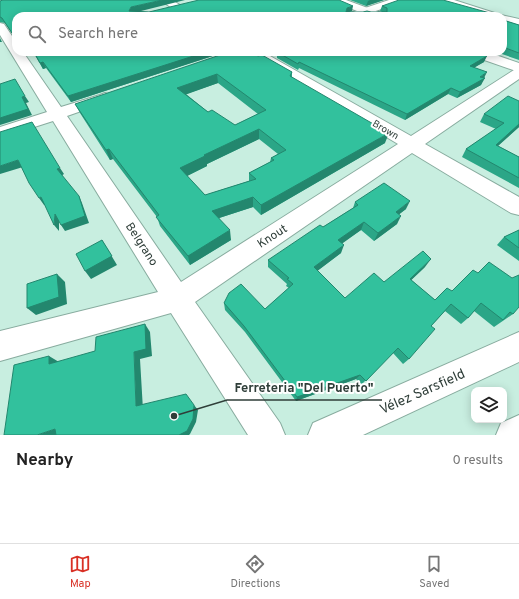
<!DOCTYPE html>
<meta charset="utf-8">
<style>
body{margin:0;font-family:Overpass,sans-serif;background:#f6f6f6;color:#222}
.controls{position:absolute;right:12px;bottom:12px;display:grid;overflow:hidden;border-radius:8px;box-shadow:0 2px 10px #0003}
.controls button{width:36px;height:36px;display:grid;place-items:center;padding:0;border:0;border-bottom:1px solid #e0e0e0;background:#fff;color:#222;font:20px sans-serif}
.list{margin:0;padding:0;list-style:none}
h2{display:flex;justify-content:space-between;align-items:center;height:52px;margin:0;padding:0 16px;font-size:17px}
h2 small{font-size:13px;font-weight:400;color:#767676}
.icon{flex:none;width:22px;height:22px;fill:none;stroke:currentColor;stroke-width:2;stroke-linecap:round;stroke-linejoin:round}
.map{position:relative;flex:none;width:519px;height:435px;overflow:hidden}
.search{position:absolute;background:#fff;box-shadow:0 2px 10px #0003;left:12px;right:12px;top:12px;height:44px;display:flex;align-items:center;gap:10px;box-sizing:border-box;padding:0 14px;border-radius:12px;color:#767676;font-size:15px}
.sheet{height:108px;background:#fff}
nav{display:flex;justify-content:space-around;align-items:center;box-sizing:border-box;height:56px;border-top:1px solid #e0e0e0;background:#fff;font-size:11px;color:#767676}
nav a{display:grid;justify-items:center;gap:2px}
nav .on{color:#d93025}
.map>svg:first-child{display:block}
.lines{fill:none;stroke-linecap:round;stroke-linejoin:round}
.minor-casing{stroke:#88ac9f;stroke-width:2}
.major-casing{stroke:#88ac9f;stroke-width:2}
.minor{fill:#fff;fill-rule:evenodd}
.major{fill:#fff;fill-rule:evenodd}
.wall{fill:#2ba687;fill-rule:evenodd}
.shaded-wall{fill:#23876e}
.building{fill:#32c19d;stroke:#23876e;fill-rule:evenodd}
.labels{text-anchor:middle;stroke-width:4;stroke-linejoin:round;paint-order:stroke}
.far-street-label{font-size:10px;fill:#2f3e39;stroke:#fff}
.street-label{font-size:12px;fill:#2f3e39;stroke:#fff}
.near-street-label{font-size:14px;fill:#2f3e39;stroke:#fff}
.leader{fill:none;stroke:#2f3e39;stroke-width:1.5}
.callout-dot{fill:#2f3e39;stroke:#fff;stroke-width:1.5}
.callout-label{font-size:13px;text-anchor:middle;font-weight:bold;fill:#2f3e39;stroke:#fff;stroke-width:4;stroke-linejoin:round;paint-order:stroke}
</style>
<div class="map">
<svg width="519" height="435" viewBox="0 0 519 435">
<rect width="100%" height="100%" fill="#c8eee0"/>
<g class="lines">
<g class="minor-casing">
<path id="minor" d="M160,0H172L197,16H184Z
M389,0H404L402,2L361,16H346L347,14Z
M439,0H454L501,15L519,19V26L503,22V16H485L441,2Z
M0,23L4,24L16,42V52H23L61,107L100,95L105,93L110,95L113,98L110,101L67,116L181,282L398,144L249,55L248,52H263L411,136L514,70L519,69V79L425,144L519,197V215L511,213L412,153L195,302L280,423L285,435H248L171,313L0,361V331L158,292L53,121L0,138V127L47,112L0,35Z
M519,332V362L363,435H308L313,423Z
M519,415V435H496L501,423Z"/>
</g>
<g class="major-casing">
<path id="major" d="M332,0H346L384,14L385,16H370L334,2Z
M469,52H487L519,63V72L470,55Z"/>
</g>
<use href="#minor" class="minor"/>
<use href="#major" class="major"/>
</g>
<path class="wall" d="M350,0H384L366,6Z
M0,1L149,12L352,11L349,12H382L380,11L382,6L497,15V16H16V38H15L5,23L0,22Z
M503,20L519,25V60L499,53L498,54L491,52H503Z
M33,52H225L71,102L46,68L43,69Z
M277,52L484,62L474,67L483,78L481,85L457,98L448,94L405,120L299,68L298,70L277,58Z
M258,56L292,72V77L385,143L261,215L253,207L219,218L231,240L190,265L160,226L157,217L113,159L110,160L80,113L75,104ZM218,83L258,114L235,125L208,112L186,94ZM259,139L278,154L271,158L270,162L249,173V181L205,195L187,176L207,166V164Z
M519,101V127L498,146L519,157V188L462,157L466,149L496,129L480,122L484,114Z
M355,202L406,209L399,214L397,224L374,241L361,230L342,243L341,253L317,271L345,298L384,282L425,267L411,280L435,300L452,291L473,270L513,314L494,327L474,311L468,318L461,324L445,311L431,326L409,359L403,364L393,353L361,385L356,379L296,401L245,332L225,310L224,303L265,309L289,288L286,286L287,284L268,267V260L323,227L353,208Z
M519,230V261L497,245L504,237Z"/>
<path class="shaded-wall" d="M162,0H185L133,13L129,11L131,7Z
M370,0H384L366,6L368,1Z
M353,6L352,11L346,13L347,8Z
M15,32L16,34V38H15L12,33Z
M0,38L2,42H0Z
M206,52H225L71,102L68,96Z
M487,56L484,62L467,72L470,66Z
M43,62L46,68L43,69L40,63Z
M487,72L484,78H485L481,85L457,98L460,92Z
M217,74L218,83L179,97L177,88Z
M451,88L448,94L405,120L407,114Z
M25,96L29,102L26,103L32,115L0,125V118L22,97Z
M519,124V127L491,152L496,145Z
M259,129V139L207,164V166L183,178L180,168L204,155Z
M389,133L385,143L261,215V205Z
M109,149L113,159L110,160L106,150Z
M18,160L23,167L0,174V166Z
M60,168L64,174L61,176L57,169Z
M79,196L82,203L89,223L65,231L61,225Z
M41,197L46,204L44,205L39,198Z
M253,197V207L213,220L212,211Z
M410,201L406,209L392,220L396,212Z
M55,214L59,220V231L54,225Z
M401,216L397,224L374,241L378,233Z
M364,222L361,230L336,248L338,240Z
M230,230L231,240L190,265L188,256Z
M102,240L117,265L91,279L85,271Z
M344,245L341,253L312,275L314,267Z
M431,259L425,267L405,286L410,279Z
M57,274L65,282L67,304L36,315L27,308Z
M145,324L150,332L152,356L140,359L143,410L136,406L134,352Z
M49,356L59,362L49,364Z
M360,375L356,379L296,401L297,397Z
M194,405L198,410L196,422L190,434L189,435H179Z
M55,429L59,435H37Z"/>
<path class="building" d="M3,0H162L131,7L129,11L149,12L199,0H339L353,6L347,8L346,12H363L367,11L371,12H387V8L382,6L399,0H443L497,15L495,16H16V33L15,32L12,33L2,18L0,17V1Z
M503,20L519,25V53L503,47Z
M34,52H206L68,96L43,62L40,63Z
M229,52H251L258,56L262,55L292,72L290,76L389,133L261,205L253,197L212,211L230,230L188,256L156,217L159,215L109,149L106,150L75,104ZM217,74L266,110L235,125L212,110L208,112L177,88ZM259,129L286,150L271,158L274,160L249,173L256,179L205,195L180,168L205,156L204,155Z
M277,52H477L487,56L470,66L487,72L480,77L485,78L460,92L451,88L407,114L299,62L298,64Z
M15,79L25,96L22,97L28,109L0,118V84Z
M508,96L519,101V124L496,145L519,157V178L466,149L504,123L484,114Z
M32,122L60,168L57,169L79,196L85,216L61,225L55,214L54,225L41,197L39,198L29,183L18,160L0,166V132Z
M384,183L410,201L396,212L401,216L378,233L364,222L338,240L344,245L314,267L345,298L374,273L384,282L423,251L431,259L410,279L435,300L447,288L452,291L473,270L478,273L489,262L512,278L519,275V307L513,314L510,312L503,320L481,303L468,318L451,304L431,326L435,329L409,359L398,348L366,381L360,375L297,397L244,326L224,303L229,293L241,284L265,309L293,284L287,279L289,278L268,260L320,225L323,227L358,205L355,202Z
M519,230V248L504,237Z
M102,240L112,256L85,271L76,254Z
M57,274L59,297L27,308V284Z
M145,324L146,349L134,352L136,406L186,394L194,405L193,419L187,431L179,435H56L55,429L37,435H4L14,365L49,356V364L95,351L96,337Z"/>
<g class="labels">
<g class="far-street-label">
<text transform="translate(386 129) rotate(30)" y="4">Brown</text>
</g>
<g class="street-label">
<text transform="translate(272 236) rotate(-33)" y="4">Knout</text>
<text transform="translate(142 244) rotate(57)" y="4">Belgrano</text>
</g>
<g class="near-street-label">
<text transform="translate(422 391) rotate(-24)" y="5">Vélez Sarsfield</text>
</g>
</g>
<path class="leader" d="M174 416L227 400H382"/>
<circle class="callout-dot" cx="174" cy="416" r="4"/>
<g class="callout-label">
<text x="304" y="392">Ferreteria "Del Puerto"</text>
</g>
</svg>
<div class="controls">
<button><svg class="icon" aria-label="layers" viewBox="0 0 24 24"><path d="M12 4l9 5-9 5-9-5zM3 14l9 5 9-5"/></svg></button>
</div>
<div class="search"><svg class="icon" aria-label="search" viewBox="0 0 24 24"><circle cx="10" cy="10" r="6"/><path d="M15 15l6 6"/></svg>Search here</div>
</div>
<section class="sheet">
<h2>Nearby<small>0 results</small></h2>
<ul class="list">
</ul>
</section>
<nav>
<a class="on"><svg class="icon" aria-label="map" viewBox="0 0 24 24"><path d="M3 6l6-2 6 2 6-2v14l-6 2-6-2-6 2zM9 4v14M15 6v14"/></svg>Map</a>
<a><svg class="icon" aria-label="directions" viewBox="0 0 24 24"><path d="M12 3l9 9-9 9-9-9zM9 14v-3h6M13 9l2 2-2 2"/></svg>Directions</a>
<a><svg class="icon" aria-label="saved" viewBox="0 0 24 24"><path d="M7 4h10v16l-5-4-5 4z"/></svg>Saved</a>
</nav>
